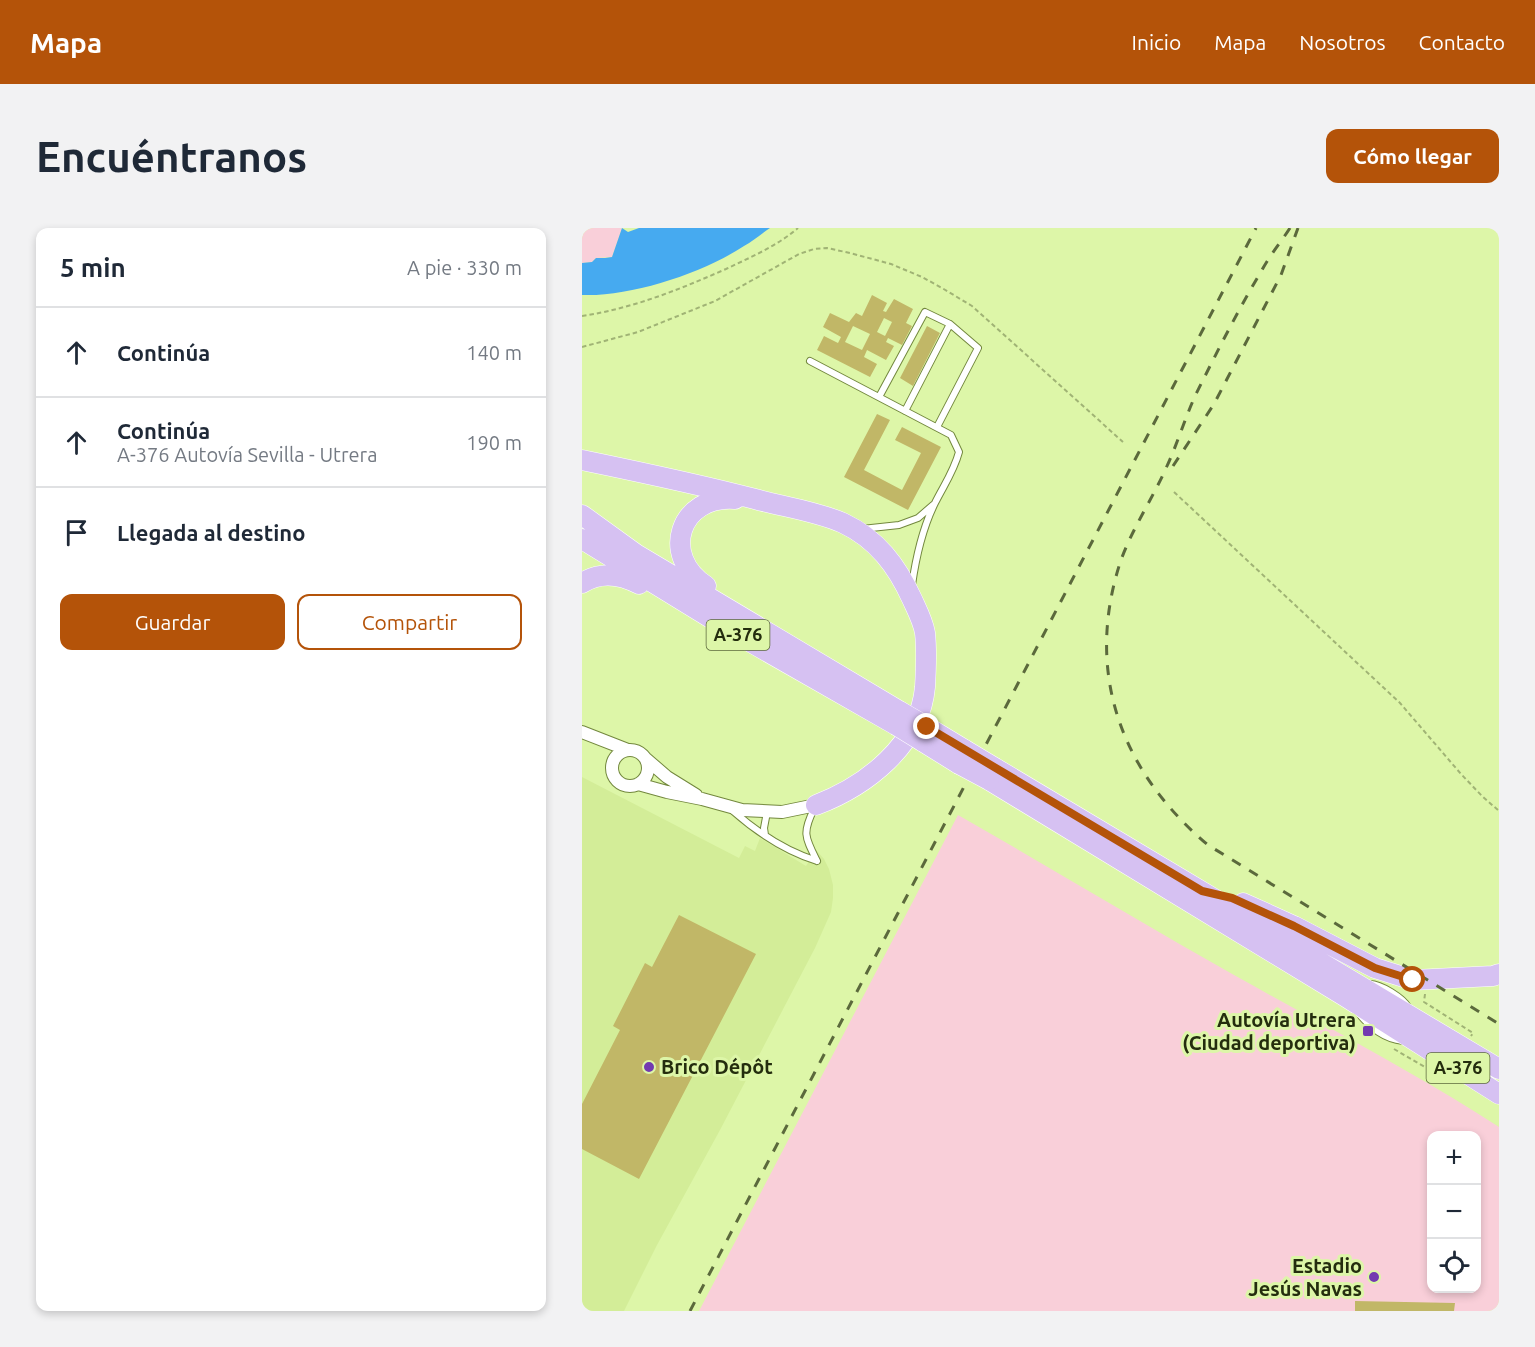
<!DOCTYPE html>
<html lang="es">
<meta charset="utf-8">
<style>
body{margin:0;font-family:Ubuntu,sans-serif;background:#f2f2f3;color:#1f2937}
.controls{position:absolute;right:18px;bottom:18px;display:grid;overflow:hidden;border-radius:12px;box-shadow:0 3px 9px #0003}
.controls button{width:54px;height:54px;display:grid;place-items:center;padding:0;border:0;border-bottom:2px solid #e0e1e3;background:#fff;color:#1f2937;font:30px sans-serif}
.stop{position:absolute;width:18px;height:18px;margin:-14px;border:4px solid #b45309;border-radius:50%;background:#fff}
.stop.end{background:#b45309;border-color:#fff;box-shadow:0 2px 6px #0008}
.list{margin:0;padding:0;list-style:none}
h2{display:flex;justify-content:space-between;align-items:center;height:78px;margin:0;padding:0 24px;font-size:26px}
h2 small{font-size:20px;font-weight:400;color:#747a83}
.list li{display:grid;grid-template-columns:39px 1fr auto;gap:18px;align-items:center;box-sizing:border-box;height:90px;padding:0 24px;border-top:2px solid #e0e1e3}
.list b{display:block;font-size:22px;white-space:nowrap}
.list p{margin:0;font-size:20px;white-space:nowrap;color:#747a83}
.list em{font-size:20px;font-style:normal;color:#747a83}
.actions{display:flex;gap:12px;padding:18px 24px}
.actions a{flex:1;padding:14px 0;border:2px solid #b45309;border-radius:12px;text-align:center;font-size:21px;color:#b45309}
.actions .main{background:#b45309;color:#fff}
.icon{flex:none;width:33px;height:33px;fill:none;stroke:currentColor;stroke-width:2;stroke-linecap:round;stroke-linejoin:round}
.map{position:relative;flex:none;width:917px;height:1083px;overflow:hidden;border-radius:12px}
header{display:flex;align-items:center;gap:36px;box-sizing:border-box;height:84px;padding:0 30px;background:#b45309;color:#fff}
header strong{font-size:28px}
nav{display:flex;gap:33px;margin-inline-start:auto;font-size:21px}
.intro{display:flex;align-items:center;justify-content:space-between;box-sizing:border-box;height:144px;padding:0 36px}
h1{margin:0;font-size:42px}
.button{padding:15px 27px;border-radius:12px;background:#b45309;color:#fff;font-size:21px;font-weight:700}
main{display:flex;gap:36px;padding:0 36px}
aside{flex:1;background:#fff;border-radius:12px;box-shadow:0 3px 9px #0003}
.map>svg:first-child{display:block}
.built{fill:#d3ed98}
.green{fill:#f9cfd9;fill-rule:evenodd}
.water{fill:#46aaf0}
.building{fill:#c1b767;fill-rule:evenodd}
.lines{fill:none;stroke-linecap:round;stroke-linejoin:round}
.service-casing{stroke:#73883e;stroke-width:8}
.minor-casing{stroke:#73883e;stroke-width:14}
.primary-casing{stroke:#fff;stroke-width:21}
.path{stroke:#a0b375;stroke-width:2;stroke-dasharray:4.5 3;stroke-linecap:butt}
.service{stroke:#fff;stroke-width:6}
.minor{stroke:#fff;stroke-width:12}
.primary{stroke:#d6c1f2;stroke-width:20}
.rail{stroke:#5b693c;stroke-width:3;stroke-dasharray:10 10;stroke-linecap:butt}
.primary-bridge-casing{stroke:#fff;stroke-width:21;stroke-linecap:butt}
.primary-bridge{stroke:#d6c1f2;stroke-width:20}
.route{stroke:#b45309;stroke-width:8}
.poi-dot{fill:#733ab0;stroke:#ddf6a8;stroke-width:2}
.labels{text-anchor:middle;stroke-width:6;stroke-linejoin:round;paint-order:stroke}
.shield{fill:#ddf6a8;stroke:#5c693c;stroke-width:1.5}
.shield-label{font-size:18px;font-weight:bold;fill:#242d0e}
.poi-label{font-size:20px;font-weight:bold;fill:#242d0e;stroke:#ddf6a8;text-anchor:end}
</style>
<header>
<strong>Mapa</strong>
<nav><a>Inicio</a><a>Mapa</a><a>Nosotros</a><a>Contacto</a></nav>
</header>
<div class="intro"><h1>Encuéntranos</h1><a class="button">Cómo llegar</a></div>
<main>
<aside>
<h2>5 min<small>A pie · 330 m</small></h2>
<ul class="list">
<li><svg class="icon" aria-label="ahead" viewBox="0 0 24 24"><path d="M12 20V5M6 11l6-6 6 6"/></svg><div><b>Continúa</b></div><em>140 m</em></li>
<li><svg class="icon" aria-label="ahead" viewBox="0 0 24 24"><path d="M12 20V5M6 11l6-6 6 6"/></svg><div><b>Continúa</b><p>A-376 Autovía Sevilla - Utrera</p></div><em>190 m</em></li>
<li><svg class="icon" aria-label="arrive" viewBox="0 0 24 24"><path d="M6 21V4h12l-3 4 3 4H6"/></svg><div><b>Llegada al destino</b></div></li>
</ul>
<div class="actions"><a class="main">Guardar</a><a>Compartir</a></div>
</aside>
<div class="map">
<svg width="917" height="1083" viewBox="0 0 917 1083">
<rect width="100%" height="100%" fill="#ddf6a8"/>
<path class="built" d="M0,549L157,630L163,618L173,623L178,610L224,638L234,622L242,631L247,641L251,657V670L249,684L233,720L138,902L75,1017L42,1083H0Z"/>
<path class="green" d="M0,0H40L30,29L14,30L10,34L0,35Z
M376,587C469,640 560,695 652,747C741,797 832,844 917,899V1083H117ZM850,908H894V1060H850Z"/>
<path class="water" d="M40,0L46,4L57,0H188C179,6 171,13 162,18C121,45 49,69 0,67V35L10,34L14,30H23L30,29Z"/>
<path class="building" d="M290,67L305,75L301,83L304,84L312,71L331,81L324,95L330,98L320,117L306,110L304,114L312,118L304,132L285,122L282,129L295,136L288,149L235,122L242,108L256,115L259,109L241,99L248,85L267,94L274,85L280,88ZM302,90L310,94L303,108L295,104ZM271,98L288,106L280,122L263,114Z
M345,98L358,105L331,158L318,150Z
M295,186L308,192L282,242L320,262L339,225L313,212L320,199L359,219L326,282L262,249Z
M97,687L174,726L57,951L0,921V876L38,802L31,798L63,735L70,739Z
M773,1073L873,1075L872,1083H773Z"/>
<g class="lines">
<g class="service-casing">
<path id="service" d="M228,133L369,207L377,224C372,243 362,257 353,275C340,301 334,329 330,357
M297,169L343,84L368,96L323,183
M355,199L396,120L368,96
M280,301L317,297L336,290L351,277
M232,581C220,605 223,609 235,633
M151,583C176,605 203,623 235,633
M183,607L182,600L185,584
M788,756C799,756 821,770 826,779
M777,786C789,800 802,811 821,813"/>
</g>
<g class="minor-casing">
<path id="minor" d="M0,504L46,522
M30 540a18 18 0 1 1 36 0a18 18 0 1 1-36 0Z
M63,530L85,549L114,567
M56,556L85,564L120,571L160,582L200,584L234,577"/>
</g>
<g class="primary-casing">
<path id="primary" d="M0,232C58,244 116,256 173,271C202,279 234,283 261,295C295,311 315,338 330,371C335,382 341,393 343,405C345,423 344,442 343,459C338,517 284,558 234,577
M0,287L54,326L319,484
M0,311L158,408L314,497
M0,355C19,343 38,346 57,356
M124,358C78,328 97,267 153,271
M345,499L383,522
M340,513L377,536
M413,540L917,841
M407,552L764,769L917,866
M661,675L712,698L793,740L831,752L911,748L917,746"/>
</g>
<path class="path" d="M0,88C52,80 96,62 144,41C169,29 195,18 216,0
M0,119L56,104L133,73L217,26L232,21L245,20L268,25L309,36L340,49L360,60L390,78L541,214
M592,264L818,475L879,546L900,568L917,583
M843,766L842,774L891,805L889,808
M812,821L862,850"/>
<use href="#service" class="service"/>
<use href="#minor" class="minor"/>
<use href="#primary" class="primary"/>
<path class="rail" d="M708,0C699,14 688,27 680,42C656,82 635,124 614,166C603,190 596,214 585,238C571,270 551,299 539,332C502,443 538,543 626,617L917,796
M591,238L632,176L645,151L699,47L716,0
M108,1083L674,0"/>
<g class="primary-bridge-casing">
<path id="primary-bridge" d="M319,484L345,499
M314,497L340,513
M383,522L413,540
M377,536L407,552"/>
</g>
<use href="#primary-bridge" class="primary-bridge"/>
</g>
<g class="lines">
<path class="route" d="M345,499L620,663L650,670L712,698L793,740L831,752"/>
</g>
<g class="poi-dot">
<rect x="780" y="797" width="12" height="12" rx="3"/>
<circle cx="67" cy="839" r="6"/>
<circle cx="792" cy="1049" r="6"/>
</g>
<g class="labels">
<g class="shield">
<rect x="124.5" y="392" width="63" height="30" rx="4.5"/>
<rect x="844.5" y="825" width="63" height="30" rx="4.5"/>
</g>
<g class="shield-label">
<text x="156" y="413">A-376</text>
<text x="876" y="846">A-376</text>
</g>
<g class="poi-label">
<text x="774" y="799">Autovía Utrera<tspan x="774" dy="23">(Ciudad deportiva)</tspan></text>
<text x="79" y="846" text-anchor="start">Brico Dépôt</text>
<text x="780" y="1045">Estadio<tspan x="780" dy="23">Jesús Navas</tspan></text>
</g>
</g>
</svg>
<div class="controls">
<button>+</button>
<button>−</button>
<button><svg class="icon" aria-label="locate" viewBox="0 0 24 24"><circle cx="12" cy="12" r="6"/><path d="M12 2v4M12 18v4M2 12h4M18 12h4"/></svg></button>
</div>
<div class="stop" style="left:831px;top:752px"></div>
<div class="stop end" style="left:345px;top:499px"></div>
</div>
</main>
